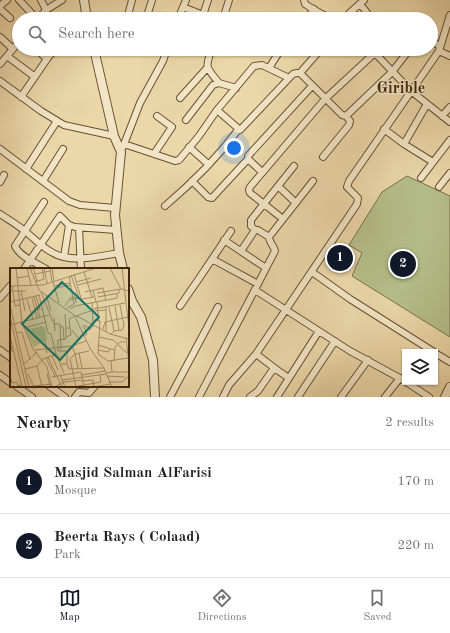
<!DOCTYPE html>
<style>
body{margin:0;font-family:"Old Standard TT",serif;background:#f6f6f6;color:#222}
.controls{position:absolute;right:12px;bottom:12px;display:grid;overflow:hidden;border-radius:0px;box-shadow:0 1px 3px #0004}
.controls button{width:36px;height:36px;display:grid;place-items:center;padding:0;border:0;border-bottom:1px solid #e0e0e0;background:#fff;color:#222;font:20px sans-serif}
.you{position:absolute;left:234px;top:148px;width:14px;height:14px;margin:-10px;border:3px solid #fff;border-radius:50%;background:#1a73e8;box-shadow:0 0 0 6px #1a73e833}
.badge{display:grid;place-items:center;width:26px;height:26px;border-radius:50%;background:#111827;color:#fff;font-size:13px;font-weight:700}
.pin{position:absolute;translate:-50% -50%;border:2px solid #fff;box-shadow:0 1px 4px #0006}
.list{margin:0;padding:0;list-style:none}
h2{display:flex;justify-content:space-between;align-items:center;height:52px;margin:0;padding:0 16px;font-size:17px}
h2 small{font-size:13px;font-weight:400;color:#767676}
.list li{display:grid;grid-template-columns:26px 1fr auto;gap:12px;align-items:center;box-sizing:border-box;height:64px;padding:0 16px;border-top:1px solid #e0e0e0}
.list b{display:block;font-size:15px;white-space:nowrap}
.list p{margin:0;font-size:13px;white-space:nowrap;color:#767676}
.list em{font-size:13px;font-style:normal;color:#767676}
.icon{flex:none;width:22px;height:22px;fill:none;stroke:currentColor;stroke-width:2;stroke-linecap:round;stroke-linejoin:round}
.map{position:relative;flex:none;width:450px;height:397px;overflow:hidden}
.search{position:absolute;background:#fff;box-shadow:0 1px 3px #0004;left:12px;right:12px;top:12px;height:44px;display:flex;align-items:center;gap:10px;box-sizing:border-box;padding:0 14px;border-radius:22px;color:#767676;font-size:15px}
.sheet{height:180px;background:#fff}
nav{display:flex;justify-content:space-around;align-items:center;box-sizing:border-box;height:56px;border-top:1px solid #e0e0e0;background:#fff;font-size:11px;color:#767676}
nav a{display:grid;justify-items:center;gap:2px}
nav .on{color:#111827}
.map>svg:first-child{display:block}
.green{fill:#b5bf89;stroke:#7a724a}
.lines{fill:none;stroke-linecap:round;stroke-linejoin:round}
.minor-casing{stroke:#695133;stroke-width:8}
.tertiary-casing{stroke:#695133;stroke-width:10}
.minor{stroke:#f2e5c6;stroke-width:6}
.tertiary{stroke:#f2e5c6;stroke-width:8}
.labels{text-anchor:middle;stroke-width:3;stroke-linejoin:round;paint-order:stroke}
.district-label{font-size:16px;font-weight:bold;fill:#3e240c;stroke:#f2e5c6}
.inset-road{fill:none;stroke:#a68f6a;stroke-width:1}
.view{fill:#0f766e;fill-opacity:0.15;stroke:#0f766e;stroke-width:2}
.inset-edge{fill:none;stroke:#3e240c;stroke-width:2}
</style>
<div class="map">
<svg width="450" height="397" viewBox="0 0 450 397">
<rect width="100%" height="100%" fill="#ebd7a8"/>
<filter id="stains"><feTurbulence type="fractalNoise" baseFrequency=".005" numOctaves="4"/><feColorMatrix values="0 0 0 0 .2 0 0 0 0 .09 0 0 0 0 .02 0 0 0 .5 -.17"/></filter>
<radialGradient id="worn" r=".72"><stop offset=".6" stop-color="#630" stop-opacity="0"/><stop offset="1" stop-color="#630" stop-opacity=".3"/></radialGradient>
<path class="green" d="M407,176L450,196V337L352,276L362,253L349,245L382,192Z"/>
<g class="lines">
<g class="minor-casing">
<path id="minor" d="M19,0L37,19
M41,0L46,10
M304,0L305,4C314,10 323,15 333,19
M360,4L372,19
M0,6L7,0
M183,7L213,19
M0,9L10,18
M203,15L208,0
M38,19L46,10L62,0
M127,19L132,0
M146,19L152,0
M178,19L186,0
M223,19L229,0
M306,19L314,9
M343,19L364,0
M0,37L13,49
M431,41L440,46
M36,49L47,59L55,49
M212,49C204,68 207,68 219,83
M371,49L411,91L450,122
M137,50V49
M439,51L450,56
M7,56L35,77
M0,64L19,42
M269,68L281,49
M300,73L321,49
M0,81L41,111L64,125L114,136
M21,97L47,59
M180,98L207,68
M217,110L240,130L293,74L297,73H300L342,115L346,116L392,72L406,54L403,49
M442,116L450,107
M186,120L213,85L219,83L236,88
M384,129L404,144L433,162
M124,144L175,161L179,160L199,136L217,110L254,66L262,65L289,78
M404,144L427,104
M123,147L140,103L163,61L167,49
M189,147L208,164
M0,149L69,201L80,205L115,208
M154,154L172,127L157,116
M323,157L349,125L350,121L346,116
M26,169L57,121
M262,172L248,159V156L312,86
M421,178L450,140
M43,181L63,149
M192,181L208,197L212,198L248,159
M0,182L4,175
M278,186L296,203
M439,187L450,173
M44,202L15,246C19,256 36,263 46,269
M165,206C191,184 217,158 238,130
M0,214C9,220 18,225 26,232C37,241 49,254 64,257C81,261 101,256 119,253
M283,219L250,193L249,190L250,187L325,99L379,49
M79,228L81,269
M255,230L251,226V220L294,166
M269,237L313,181
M224,240L266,268
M64,257L69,225
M212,259L258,284
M24,269L60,216L69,225L75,227L116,230
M312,272L350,299L434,352
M255,290L350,351L405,381
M0,298L11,285
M180,306L198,280L231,231
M0,350L11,358
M435,353L450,362
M256,354C267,362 277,371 289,378
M0,375L11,383
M406,382L429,397
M16,386L32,397
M49,386L65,397
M75,397L79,392L89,393L95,386
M170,397L218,307
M199,397L275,251C274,246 269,242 269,237L258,230H255L241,251
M223,397L229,385L256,354L357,204L358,198L347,187L349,181L439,51L450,15
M250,397L258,391L274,368
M277,397L319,331
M298,397L335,341
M341,397L368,360
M385,397L400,378"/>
</g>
<g class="tertiary-casing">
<path id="tertiary" d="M84,0L87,19
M94,49L114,136L121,152L115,215L119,253L123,269
M128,289L132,301L141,317L153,360L155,397
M445,397L450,387"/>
</g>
<use href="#minor" class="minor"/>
<use href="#tertiary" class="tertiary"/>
</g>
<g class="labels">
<g class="district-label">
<text x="401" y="93">Girible</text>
</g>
</g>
<g transform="translate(10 268)">
<rect width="119" height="119" fill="#ebd7a8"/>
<path d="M32,58L35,60L37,72L24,79L15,62Z" fill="#b5bf89"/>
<path class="inset-road" d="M6,0L12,55L23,81L37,99L42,119M17,0L21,17M20,0L29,22L64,47L81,82L94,100L102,119M23,0L27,13M34,0L37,15M40,0L42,14M42,0L44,13M100,0L111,21M112,0L119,60M74,4L82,29M25,6L40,3M64,6L72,34M61,7L69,30M7,10L19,8M25,14L34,11L32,0M43,14L49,35M66,14L81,10M68,17L91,11M0,18L33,17L86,0M2,18L5,38L10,37M44,18L60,15M45,20L61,17M83,22L86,34M0,23H16M11,23L15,43M31,24L43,54M75,24L93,20L96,33M87,25L111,21L119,23M29,27L38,65L41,66L46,86L54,105M36,27L41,43M26,28L30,42M24,29L30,50M88,29L109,25V22M22,30L27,50M59,30L65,29L66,35M17,31L23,52M72,31L85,29M0,34L30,27M82,34L83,58M87,34L89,54M0,37L19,119M55,38L59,32L69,30M105,38L109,62M99,39L104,63L101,66M57,40L64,36L59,8M60,41L65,38L107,30V26M83,41L115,35M83,43L96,42M55,46L56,60M65,47L100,66L119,71M0,48L16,119M66,48L83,42M44,50L45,63M84,52L90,53L88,86L98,93L118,90M43,56H50L51,81M0,57L39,47M73,57L77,66L74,68M75,57L79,62L84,58M50,58L53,59L54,71M14,60L36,54M93,61L95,54L118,49M62,62L70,72M104,63L112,62L114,58L110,37M96,64V39M6,65L12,64L20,92M0,68L12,119M56,69L61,67L59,51L65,48M89,69L103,72L117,85M116,70L119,95M0,72L2,84M35,73L37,85M88,77L104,82M62,78L76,73M25,82L62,78L65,86L79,83M88,82L98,84L100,81M57,83H48V72L56,71V60H60M69,85L72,100M65,86L60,91L66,119M65,86L68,100M42,88L48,102M38,89L52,119M36,90L45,108M104,93L105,79L110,74H115M14,96L27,84M51,96H57V83M57,96L59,101L94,100M15,101L27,98M102,104H119M37,105L40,119M96,105L102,104L101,93M18,106L24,119M0,107L2,115L7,114L8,118L11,117M50,107L55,119M72,107L95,103M97,108L115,109M42,109L71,104L74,119M52,112L96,106M73,113L83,112L84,119M99,114H112L119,108M24,118L42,116M32,119L27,98L33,91L46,86M45,119L53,114L73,112M63,119L91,114L90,107M84,119L100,116"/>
<path class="view" d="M52,14L89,49L50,92L12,56Z"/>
<rect width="119" height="119" class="inset-edge"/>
</g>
<rect width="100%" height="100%" filter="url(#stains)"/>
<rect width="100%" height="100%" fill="url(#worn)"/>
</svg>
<div class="controls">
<button><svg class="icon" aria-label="layers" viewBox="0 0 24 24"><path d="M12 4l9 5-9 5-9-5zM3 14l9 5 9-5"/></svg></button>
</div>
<div class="you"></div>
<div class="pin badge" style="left:340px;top:258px">1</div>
<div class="pin badge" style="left:403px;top:264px">2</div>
<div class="search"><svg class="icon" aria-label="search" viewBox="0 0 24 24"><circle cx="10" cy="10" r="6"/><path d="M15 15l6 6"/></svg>Search here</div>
</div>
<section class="sheet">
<h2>Nearby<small>2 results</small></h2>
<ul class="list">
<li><span class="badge">1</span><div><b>Masjid Salman AlFarisi</b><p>Mosque</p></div><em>170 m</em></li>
<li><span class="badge">2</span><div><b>Beerta Rays ( Colaad)</b><p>Park</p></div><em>220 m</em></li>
</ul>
</section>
<nav>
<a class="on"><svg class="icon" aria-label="map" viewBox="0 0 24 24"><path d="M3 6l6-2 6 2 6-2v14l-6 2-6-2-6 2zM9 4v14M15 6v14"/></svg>Map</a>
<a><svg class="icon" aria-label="directions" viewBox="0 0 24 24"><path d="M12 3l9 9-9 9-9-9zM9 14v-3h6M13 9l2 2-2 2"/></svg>Directions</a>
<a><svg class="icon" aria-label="saved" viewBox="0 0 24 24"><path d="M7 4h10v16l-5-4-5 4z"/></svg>Saved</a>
</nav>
